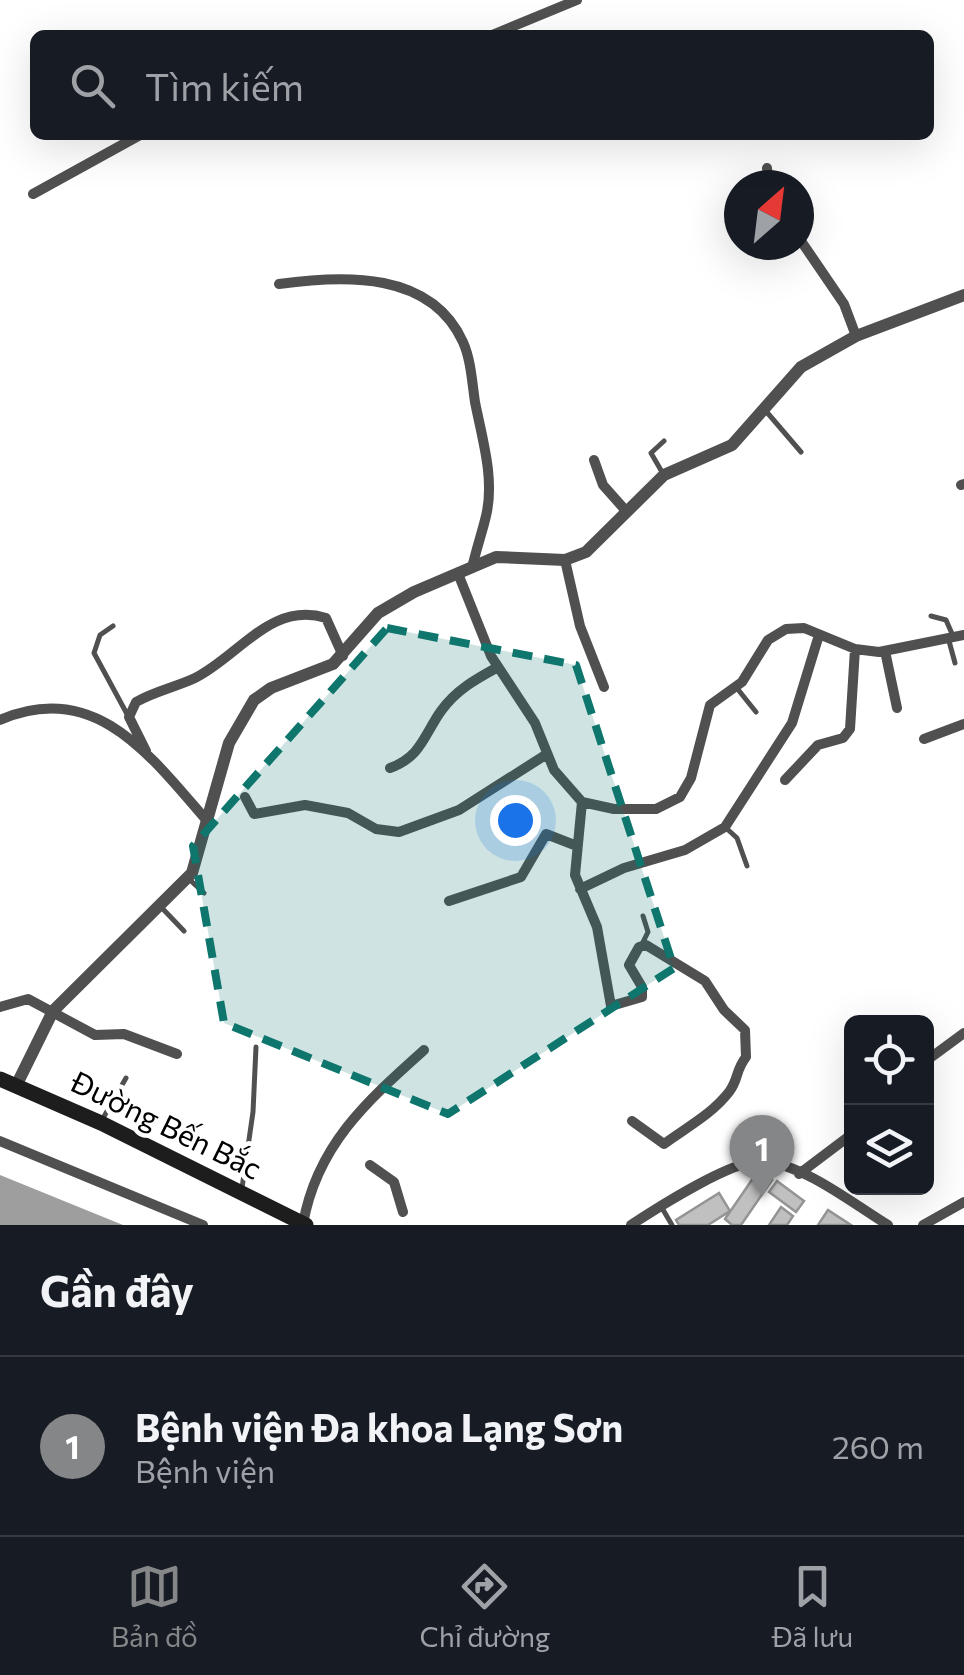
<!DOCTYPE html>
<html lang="vi">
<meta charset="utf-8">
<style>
body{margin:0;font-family:Commissioner,sans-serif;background:#242831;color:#f1f3f6}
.controls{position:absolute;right:30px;bottom:30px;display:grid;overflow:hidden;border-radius:15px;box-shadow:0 10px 40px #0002}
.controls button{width:90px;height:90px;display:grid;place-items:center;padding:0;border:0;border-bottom:2px solid #363941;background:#171b24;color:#f1f3f6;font:50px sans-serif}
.compass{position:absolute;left:724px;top:170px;width:90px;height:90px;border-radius:50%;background:#171b24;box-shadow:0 10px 40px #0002;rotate:28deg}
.you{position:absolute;left:515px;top:820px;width:35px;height:35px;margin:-25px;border:8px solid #fff;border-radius:50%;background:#1a73e8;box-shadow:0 0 0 15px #1a73e833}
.badge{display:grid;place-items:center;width:65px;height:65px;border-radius:50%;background:#858687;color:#fff;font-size:32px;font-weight:700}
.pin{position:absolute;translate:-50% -82px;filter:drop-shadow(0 2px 5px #0008)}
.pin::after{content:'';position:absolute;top:52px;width:35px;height:30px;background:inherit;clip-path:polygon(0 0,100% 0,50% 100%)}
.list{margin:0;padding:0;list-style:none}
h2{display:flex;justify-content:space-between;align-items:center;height:130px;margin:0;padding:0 40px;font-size:42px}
h2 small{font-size:32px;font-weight:400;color:#9ea1a6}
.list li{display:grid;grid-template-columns:65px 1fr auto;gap:30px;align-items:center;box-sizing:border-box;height:180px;padding:0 40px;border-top:2px solid #363941}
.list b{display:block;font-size:38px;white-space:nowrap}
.list p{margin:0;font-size:32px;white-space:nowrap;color:#9ea1a6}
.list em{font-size:32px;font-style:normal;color:#9ea1a6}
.icon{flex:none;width:55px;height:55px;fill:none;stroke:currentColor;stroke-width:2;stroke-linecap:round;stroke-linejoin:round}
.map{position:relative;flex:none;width:964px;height:1225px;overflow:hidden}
.search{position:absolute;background:#171b24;box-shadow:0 10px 40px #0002;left:30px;right:30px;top:30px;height:110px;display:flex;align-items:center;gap:25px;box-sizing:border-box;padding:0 35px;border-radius:15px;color:#9ea1a6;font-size:38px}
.sheet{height:310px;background:#171b24}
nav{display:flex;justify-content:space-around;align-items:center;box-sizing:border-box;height:140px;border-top:2px solid #363941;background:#171b24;font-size:28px;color:#9ea1a6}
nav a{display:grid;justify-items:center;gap:5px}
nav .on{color:#858687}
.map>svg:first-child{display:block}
.water{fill:#9e9e9e}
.building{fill:#c0c0c0;stroke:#949494;stroke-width:2.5}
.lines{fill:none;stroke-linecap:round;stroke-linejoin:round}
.service{stroke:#505050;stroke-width:5}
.minor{stroke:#505050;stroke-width:10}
.tertiary{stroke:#505050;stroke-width:12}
.secondary{stroke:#1d1d1d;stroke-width:15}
.marked{fill:#0f766e;fill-opacity:0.2;stroke:#0f766e;stroke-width:8;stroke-dasharray:20 12;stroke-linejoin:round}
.labels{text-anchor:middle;stroke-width:9;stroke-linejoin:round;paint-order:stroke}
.street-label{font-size:30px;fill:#000;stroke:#fff}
</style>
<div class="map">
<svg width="964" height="1225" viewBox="0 0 964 1225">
<rect width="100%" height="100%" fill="#fff"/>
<path class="water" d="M0,1175L123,1225H0Z"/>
<path class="building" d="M758,1171L772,1180L741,1225H732L725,1219Z
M777,1181L804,1201L796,1212L769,1192Z
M719,1193L730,1211L708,1225H679L676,1220Z
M781,1207L793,1216L787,1225H769Z
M828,1210L851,1225H818Z"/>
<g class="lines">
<path class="service" d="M765,410L801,452
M662,472L651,453L664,441
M931,616L946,620L953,636
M113,626L100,635L94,653L127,714
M949,641L955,663
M736,687L756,712
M725,827L737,838L747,866
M190,880L204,893
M161,907L184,931
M643,916L648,932L643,942
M102,1120L126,1078
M242,1188L253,1112L256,1047
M662,1208L672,1225"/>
<path class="minor" d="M492,35L577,0
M767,168L769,185
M33,194L140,135
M799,238L844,304L856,336
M279,284C344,275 431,271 463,342C471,360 472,382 475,402C482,438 495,479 486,516C482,533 476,550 472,568
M594,460L603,485L627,512
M961,485L964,484
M565,560L580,626L604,687
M459,576L491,656L535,723L554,770L582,802L614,809H656L680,797L691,778L710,705L742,682L768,640L786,629L804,628L855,649L879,652L964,635
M885,651L897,708
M0,720C96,678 152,758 208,822
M924,739L964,724
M146,751L129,717L136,702C155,691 176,687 195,678C239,656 271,601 326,618L343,656
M390,768C421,757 424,735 441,711C456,690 476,679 498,667
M785,780L818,745L843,738L850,729L855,649
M245,797L254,814L305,805L348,813L376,829L399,832L459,810L547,754
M582,802L575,875L597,927L611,1006L642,997V987L629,965L639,947L646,945L705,981L724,1010L745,1030L746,1057C735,1071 739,1079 729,1092C711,1115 687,1127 664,1144L632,1121
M580,889L624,868L685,850L725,827L792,723L819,635
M449,901L521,877L546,834L577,846
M0,1007L28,999L95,1035L124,1034L177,1054
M926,1061L964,1033
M0,1141L203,1225
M370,1165L394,1182L403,1212
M799,1174L852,1134
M303,1224C317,1145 367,1101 424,1050
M631,1225C657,1208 735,1158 764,1161C806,1166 852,1203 888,1225
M923,1225L964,1202"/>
<path class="tertiary" d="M17,1084L53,1011L192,873L229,743L254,700L271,688L333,664L378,613L414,592L496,557L565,560L586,552L664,475L732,445L801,367L856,336L964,295"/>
<path class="secondary" d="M0,1079L101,1123L306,1225"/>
</g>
<path class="marked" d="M387,628L576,665L674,968L448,1114L224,1023L193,846Z"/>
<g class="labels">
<g class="street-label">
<text transform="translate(166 1126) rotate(26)" y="10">Đường Bến Bắc</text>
</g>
</g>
</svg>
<div class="controls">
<button><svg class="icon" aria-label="locate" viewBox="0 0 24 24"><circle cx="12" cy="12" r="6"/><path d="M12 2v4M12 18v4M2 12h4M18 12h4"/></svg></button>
<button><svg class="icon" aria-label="layers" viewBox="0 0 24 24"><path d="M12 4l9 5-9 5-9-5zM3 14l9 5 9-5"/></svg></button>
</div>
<svg class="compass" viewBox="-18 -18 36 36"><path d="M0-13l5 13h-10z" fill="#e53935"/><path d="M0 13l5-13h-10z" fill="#9ea1a6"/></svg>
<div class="you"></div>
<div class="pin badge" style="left:762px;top:1197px">1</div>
<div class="search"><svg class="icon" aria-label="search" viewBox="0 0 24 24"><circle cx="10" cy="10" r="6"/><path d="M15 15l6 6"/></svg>Tìm kiếm</div>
</div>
<section class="sheet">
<h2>Gần đây<small></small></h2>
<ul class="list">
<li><span class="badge">1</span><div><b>Bệnh viện Đa khoa Lạng Sơn</b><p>Bệnh viện</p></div><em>260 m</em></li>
</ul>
</section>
<nav>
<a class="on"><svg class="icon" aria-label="map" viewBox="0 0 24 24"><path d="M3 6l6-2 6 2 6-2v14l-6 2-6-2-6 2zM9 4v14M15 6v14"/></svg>Bản đồ</a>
<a><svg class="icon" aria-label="directions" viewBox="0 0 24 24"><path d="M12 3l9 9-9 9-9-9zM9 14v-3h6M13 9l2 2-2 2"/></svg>Chỉ đường</a>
<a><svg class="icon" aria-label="saved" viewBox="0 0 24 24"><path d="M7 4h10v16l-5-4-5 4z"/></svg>Đã lưu</a>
</nav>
